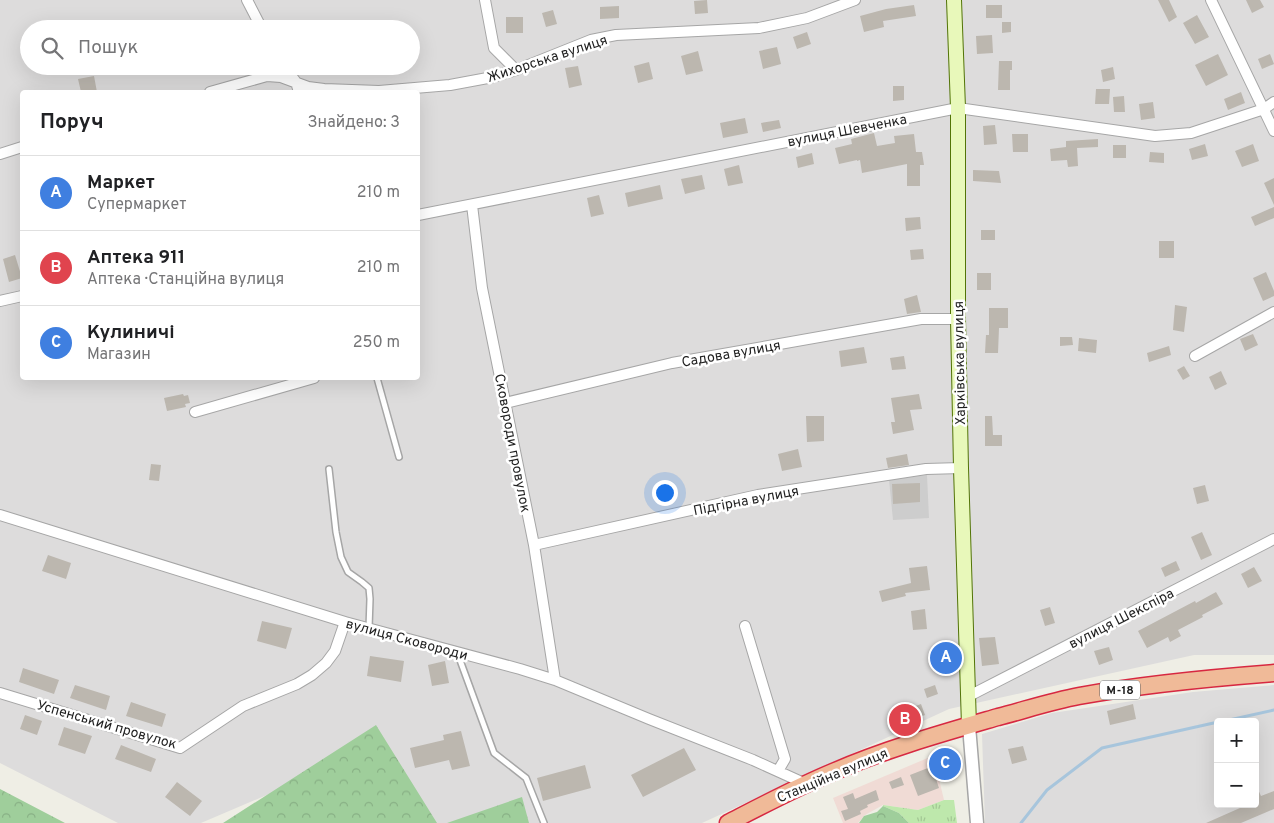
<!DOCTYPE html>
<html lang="uk">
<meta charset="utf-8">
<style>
body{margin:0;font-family:Overpass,sans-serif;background:#f6f6f6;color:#202124}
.controls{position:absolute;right:15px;bottom:15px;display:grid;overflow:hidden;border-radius:5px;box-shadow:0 5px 20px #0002}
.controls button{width:45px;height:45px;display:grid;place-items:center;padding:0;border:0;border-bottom:1px solid #e0e0e0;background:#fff;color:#202124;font:25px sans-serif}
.you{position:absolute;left:664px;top:492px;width:18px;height:18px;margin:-12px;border:4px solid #fff;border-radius:50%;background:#1a73e8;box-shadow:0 0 0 8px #1a73e833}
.badge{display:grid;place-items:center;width:32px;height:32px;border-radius:50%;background:#b45309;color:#fff;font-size:16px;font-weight:700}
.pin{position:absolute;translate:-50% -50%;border:2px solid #fff;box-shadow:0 1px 5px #0006}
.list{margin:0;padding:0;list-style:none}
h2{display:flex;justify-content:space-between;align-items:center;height:65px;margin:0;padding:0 20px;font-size:21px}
h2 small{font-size:16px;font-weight:400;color:#757577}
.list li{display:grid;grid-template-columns:32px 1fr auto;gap:15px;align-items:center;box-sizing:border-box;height:75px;padding:0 20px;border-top:1px solid #e0e0e0}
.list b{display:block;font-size:19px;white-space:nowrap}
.list p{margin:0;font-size:16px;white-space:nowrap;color:#757577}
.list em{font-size:16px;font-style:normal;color:#757577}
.icon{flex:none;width:28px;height:28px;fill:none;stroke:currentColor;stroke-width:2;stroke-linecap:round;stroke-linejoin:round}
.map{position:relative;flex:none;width:1274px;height:823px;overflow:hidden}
.search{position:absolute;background:#fff;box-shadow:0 5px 20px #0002;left:20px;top:20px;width:400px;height:55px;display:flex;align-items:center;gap:12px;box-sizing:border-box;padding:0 18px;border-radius:28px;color:#757577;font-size:19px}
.panel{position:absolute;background:#fff;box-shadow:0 5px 20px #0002;left:20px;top:90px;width:400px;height:290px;border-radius:5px}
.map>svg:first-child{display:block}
.residential{fill:#dddcdc;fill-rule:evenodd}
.commercial{fill:#f0dbd5}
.religious{fill:#cdcdcd}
.grass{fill:url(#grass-tufts)}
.forest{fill:url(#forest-crowns)}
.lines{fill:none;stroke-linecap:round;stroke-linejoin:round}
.stream{stroke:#a7c5dc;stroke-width:3}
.building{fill:#bcb7af}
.service-casing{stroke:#a6a6a6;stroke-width:8}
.minor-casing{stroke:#a6a6a6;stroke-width:12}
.tertiary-casing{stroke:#a6a6a6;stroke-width:15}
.secondary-casing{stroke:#527407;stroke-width:16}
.trunk-casing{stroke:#d72841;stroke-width:19}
.service{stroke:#fff;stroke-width:5}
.minor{stroke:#fff;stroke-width:10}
.tertiary{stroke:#fff;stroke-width:12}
.secondary{stroke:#e8f8ba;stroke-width:14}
.trunk{stroke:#f0ba98;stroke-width:16}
.labels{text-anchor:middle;stroke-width:5;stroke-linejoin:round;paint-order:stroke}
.shield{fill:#fff;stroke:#626262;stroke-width:1}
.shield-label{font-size:12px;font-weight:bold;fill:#1f1f1f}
.street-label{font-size:14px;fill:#1f1f1f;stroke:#fff}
</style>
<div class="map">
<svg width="1274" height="823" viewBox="0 0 1274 823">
<defs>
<pattern id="grass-tufts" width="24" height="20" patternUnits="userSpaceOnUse" patternTransform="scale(1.25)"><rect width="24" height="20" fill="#bee8ac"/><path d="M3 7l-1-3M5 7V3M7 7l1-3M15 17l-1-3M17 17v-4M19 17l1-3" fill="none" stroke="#a3c794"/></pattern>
<pattern id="forest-crowns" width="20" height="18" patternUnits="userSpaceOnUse" patternTransform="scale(1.25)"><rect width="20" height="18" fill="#9fce9b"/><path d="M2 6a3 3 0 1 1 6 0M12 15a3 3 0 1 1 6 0" fill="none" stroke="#88b085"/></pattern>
</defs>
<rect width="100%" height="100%" fill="#efeee5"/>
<path class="residential" d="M0,0H1274V655H1194L949,709L702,823H415L370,751L201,823H118L0,763ZM29,29H411V66H29ZM22,92H418V378H22Z
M1274,685V823H985L982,734L1052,713L1193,692ZM1218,722H1255V804H1218Z"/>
<path class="commercial" d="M949,749L959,768L939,779L944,800L918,810L883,805L865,815L858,823H843L833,798Z"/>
<path class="religious" d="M927,475L929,518L893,520L889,480Z"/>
<path class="grass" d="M944,800H954L957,823H909L899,813L883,806V805L918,810Z"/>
<path class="forest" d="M376,725L437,823H223Z
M0,789L65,823H0Z
M522,797L529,823H447Z
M883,806L899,813L909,823H859L864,816L877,812Z"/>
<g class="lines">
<path class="stream" d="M1220,722L1274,710
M1021,823L1047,790L1102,748L1218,722"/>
</g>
<path class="building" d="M707,0L708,13L695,14L694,1Z
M1158,0H1169L1177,17L1169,22Z
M1246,0H1260L1264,7L1252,13Z
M914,5L916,16L883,21L884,27L864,32L860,16L886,9Z
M986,5H1002V18H986Z
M619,6V18L600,19V7Z
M553,10L557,24L546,27L542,13Z
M1197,15L1209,37L1195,44L1183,23Z
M506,17H523V33H506Z
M1002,22H1011V32L1002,33Z
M807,32L811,44L797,49L793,37Z
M992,35L993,53L977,54L976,36Z
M777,47L781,64L763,69L759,51Z
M698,51L703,71L686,75L681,56Z
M1218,54L1228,75L1206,86L1195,65Z
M1270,54L1274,64L1262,69L1258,59Z
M999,61H1012V70H1010V90H998Z
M649,62L653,79L638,83L634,66Z
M578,66L582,85L569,88L565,68Z
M1113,67L1115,79L1103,82L1101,70Z
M94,76L97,92H81L78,79Z
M893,86H904V100L893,101Z
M1096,89H1110L1109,104H1095Z
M1241,92L1245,103L1228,110L1224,99Z
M1124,96L1125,112H1114L1113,97Z
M1153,102L1155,118L1141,120L1139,104Z
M745,118L748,133L723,138L720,123Z
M779,120L781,128L763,132L761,123Z
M995,125L997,144L984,145L983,126Z
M874,133L877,146L895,143L894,136L914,134L916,152H922L924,165H920V186H907V164L862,173L860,160L857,161V160L839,164L835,148L852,144L851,139Z
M1012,134H1028V152H1013Z
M1098,139V147L1077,148L1078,166L1068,167L1067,160L1051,161L1050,149L1066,147V141Z
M1205,144L1208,156L1192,160L1189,149Z
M1253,144L1259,161L1242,167L1235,151Z
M1113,145H1126V158H1113Z
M1150,152L1164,153V163L1149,162Z
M812,153L814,164L798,168L796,157Z
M739,165L743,183L728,186L724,169Z
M973,170L999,171L1001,183L973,181Z
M702,175L705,189L685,194L681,179Z
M1274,178V205L1264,183Z
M660,185L663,199L628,207L625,193Z
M599,195L604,214L591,217L587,198Z
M1274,207V218L1255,226L1251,217Z
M920,217L921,229L906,231L905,218Z
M981,230H995V240H981Z
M1159,241H1174V258H1159Z
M923,249L924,259L911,260L910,250Z
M15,255L22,278L9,282L3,259Z
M1266,272L1274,291V296L1263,301L1253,278Z
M977,273H991V290H977Z
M917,295L921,312L907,314L904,299Z
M1175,305L1187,307L1184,332L1173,330Z
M989,308H1008V328H999L998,353H985L986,335H989Z
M1253,334L1258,345L1245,351L1240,339Z
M1060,337H1072L1073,345L1060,346Z
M1079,338L1097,340L1096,353L1078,351Z
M1169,346L1171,355L1149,362L1147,353Z
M864,347L867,363L841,367L839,351Z
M904,356L906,369L892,370L890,358Z
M1184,366L1190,376L1183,380L1177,370Z
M1221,371L1227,384L1215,390L1209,377Z
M183,394L184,396L188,395L190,403L185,404L186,407L167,411L164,398Z
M919,394L922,409L910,410L914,430L893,434L891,422H895L891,398Z
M806,416H824V441L807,442Z
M985,416H992L993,435H1002V446H985Z
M798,449L802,467L782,471L778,454Z
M907,454L909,465L888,468L886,458Z
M151,464L161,465L159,481L149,480Z
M920,483V502L893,504L892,484Z
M1205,485L1209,501L1197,504L1193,488Z
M1202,532L1212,555L1201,560L1191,537Z
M48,555L71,563L66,579L42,571Z
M1176,561L1180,570L1165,577L1161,568Z
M927,566L930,590L905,593L906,596L882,602L879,591L911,583L909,568Z
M1254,567L1262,581L1248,588L1241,574Z
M1216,592L1223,604L1202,615L1203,617L1178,630L1181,636L1170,642L1168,637L1147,648L1138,631L1195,601L1196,603Z
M1050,607L1055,623L1045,626L1040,610Z
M925,609L927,629L913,630L911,611Z
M262,621L292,628L286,649L257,641Z
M995,637L999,664L982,666L979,638Z
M939,643L955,644L953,674L938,673Z
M1109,647L1113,660L1099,665L1094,651Z
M370,656L404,661L401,682L367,676Z
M445,661L449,683L432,686L428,665Z
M23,668L59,680L54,694L19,682Z
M75,685L110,696L106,710L70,698Z
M935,685L938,694L927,698L924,689Z
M131,702L166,714L162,727L126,716Z
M921,704L925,715L893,727L889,716Z
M1133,704L1136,719L1110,725L1107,711Z
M25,715L42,721L37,735L20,729Z
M64,727L92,736L85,754L58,745Z
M461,731L470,766L452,770L449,760L415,768L410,748L444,740L443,735Z
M121,745L156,759L151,772L115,759Z
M1023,746L1027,760L1012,764L1008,749Z
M684,748L696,770L643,797L631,775Z
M948,755L954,768L935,776L939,788L918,796L910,775L938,764L936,761Z
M585,765L591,788L543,801L537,778Z
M901,777L904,785L892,789L889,782Z
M177,782L202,801L190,816L165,797Z
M1255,783L1261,796L1274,791V809L1241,823H1206L1249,804H1255Z
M876,790L879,800L867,805L868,807L860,811L861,814L845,821L841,811L848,809L843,797L853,793L855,799Z"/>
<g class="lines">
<g class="service-casing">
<path id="service" d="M377,378L399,457
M329,469L336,532L341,557L348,572L362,582L369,588L370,599L369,628
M457,652L494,753L526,778L544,823"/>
</g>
<g class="minor-casing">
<path id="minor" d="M247,0L262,29
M485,0L494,48L516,70
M1211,0L1274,131
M284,66L296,82L299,92
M210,92L267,76L281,77L308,87L324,89L379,91L450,85L493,77L516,70L591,40L616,35L759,28L807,18L855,0
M0,154L22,147
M472,205L482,288L534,545L555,680
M418,215L958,108L1155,136L1191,133L1264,109L1274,102
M0,301L22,296
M1195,356L1274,312
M505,403L672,363L921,319H958
M195,412L314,378
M0,515L345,622L520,669L555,680L649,719L753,760L806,784
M534,545L758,495L926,469L961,468
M745,626L785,759L778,771
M0,693L180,748L243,706L297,684L312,675L326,663L335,651L345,622
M967,697L1274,539"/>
</g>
<g class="tertiary-casing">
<path id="tertiary" d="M969,726L977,823"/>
</g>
<g class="secondary-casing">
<path id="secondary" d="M954,0L958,108V319L961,468L969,726"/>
</g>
<g class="trunk-casing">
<path id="trunk" d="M728,823C763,805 797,787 833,772C886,749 943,733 998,717C1025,710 1052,701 1079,696C1143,684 1209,678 1274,673"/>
</g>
<use href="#service" class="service"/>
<use href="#minor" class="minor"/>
<use href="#tertiary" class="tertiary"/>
<use href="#secondary" class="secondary"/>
<use href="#trunk" class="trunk"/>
</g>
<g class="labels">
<rect class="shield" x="1100" y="680.5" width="40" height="19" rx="4"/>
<g class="shield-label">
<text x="1120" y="694">М-18</text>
</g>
<g class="street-label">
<text transform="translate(547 58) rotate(-18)" y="5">Жихорська вулиця</text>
<text transform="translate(847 130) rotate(-11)" y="5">вулиця Шевченка</text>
<text transform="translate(731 353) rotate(-10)" y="5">Садова вулиця</text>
<text transform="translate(959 363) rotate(-91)" y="5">Харківська вулиця</text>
<text transform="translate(513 443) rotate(79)" y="5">Сковороди провулок</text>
<text transform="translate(746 500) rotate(-11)" y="5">Підгірна вулиця</text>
<text transform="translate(1121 618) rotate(-27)" y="5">вулиця Шекспіра</text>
<text transform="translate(407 639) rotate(15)" y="5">вулиця Сковороди</text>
<text transform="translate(107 724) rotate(16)" y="5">Успенський провулок</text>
<text transform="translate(832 775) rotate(-23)" y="5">Станційна вулиця</text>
</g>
</g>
</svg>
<div class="controls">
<button>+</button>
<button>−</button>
</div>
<div class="you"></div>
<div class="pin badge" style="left:946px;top:658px;background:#3f7fe0">A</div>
<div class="pin badge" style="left:905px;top:720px;background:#e0444e">B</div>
<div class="pin badge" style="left:945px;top:764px;background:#3f7fe0">C</div>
<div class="search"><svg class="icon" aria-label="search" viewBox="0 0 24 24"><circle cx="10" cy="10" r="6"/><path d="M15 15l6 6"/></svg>Пошук</div>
<section class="panel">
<h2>Поруч<small>Знайдено: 3</small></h2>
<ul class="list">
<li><span class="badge" style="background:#3f7fe0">A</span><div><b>Маркет</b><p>Супермаркет</p></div><em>210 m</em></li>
<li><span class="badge" style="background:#e0444e">B</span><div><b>Аптека 911</b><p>Аптека · Станційна вулиця</p></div><em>210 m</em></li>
<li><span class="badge" style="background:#3f7fe0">C</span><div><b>Кулиничі</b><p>Магазин</p></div><em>250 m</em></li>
</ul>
</section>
</div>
